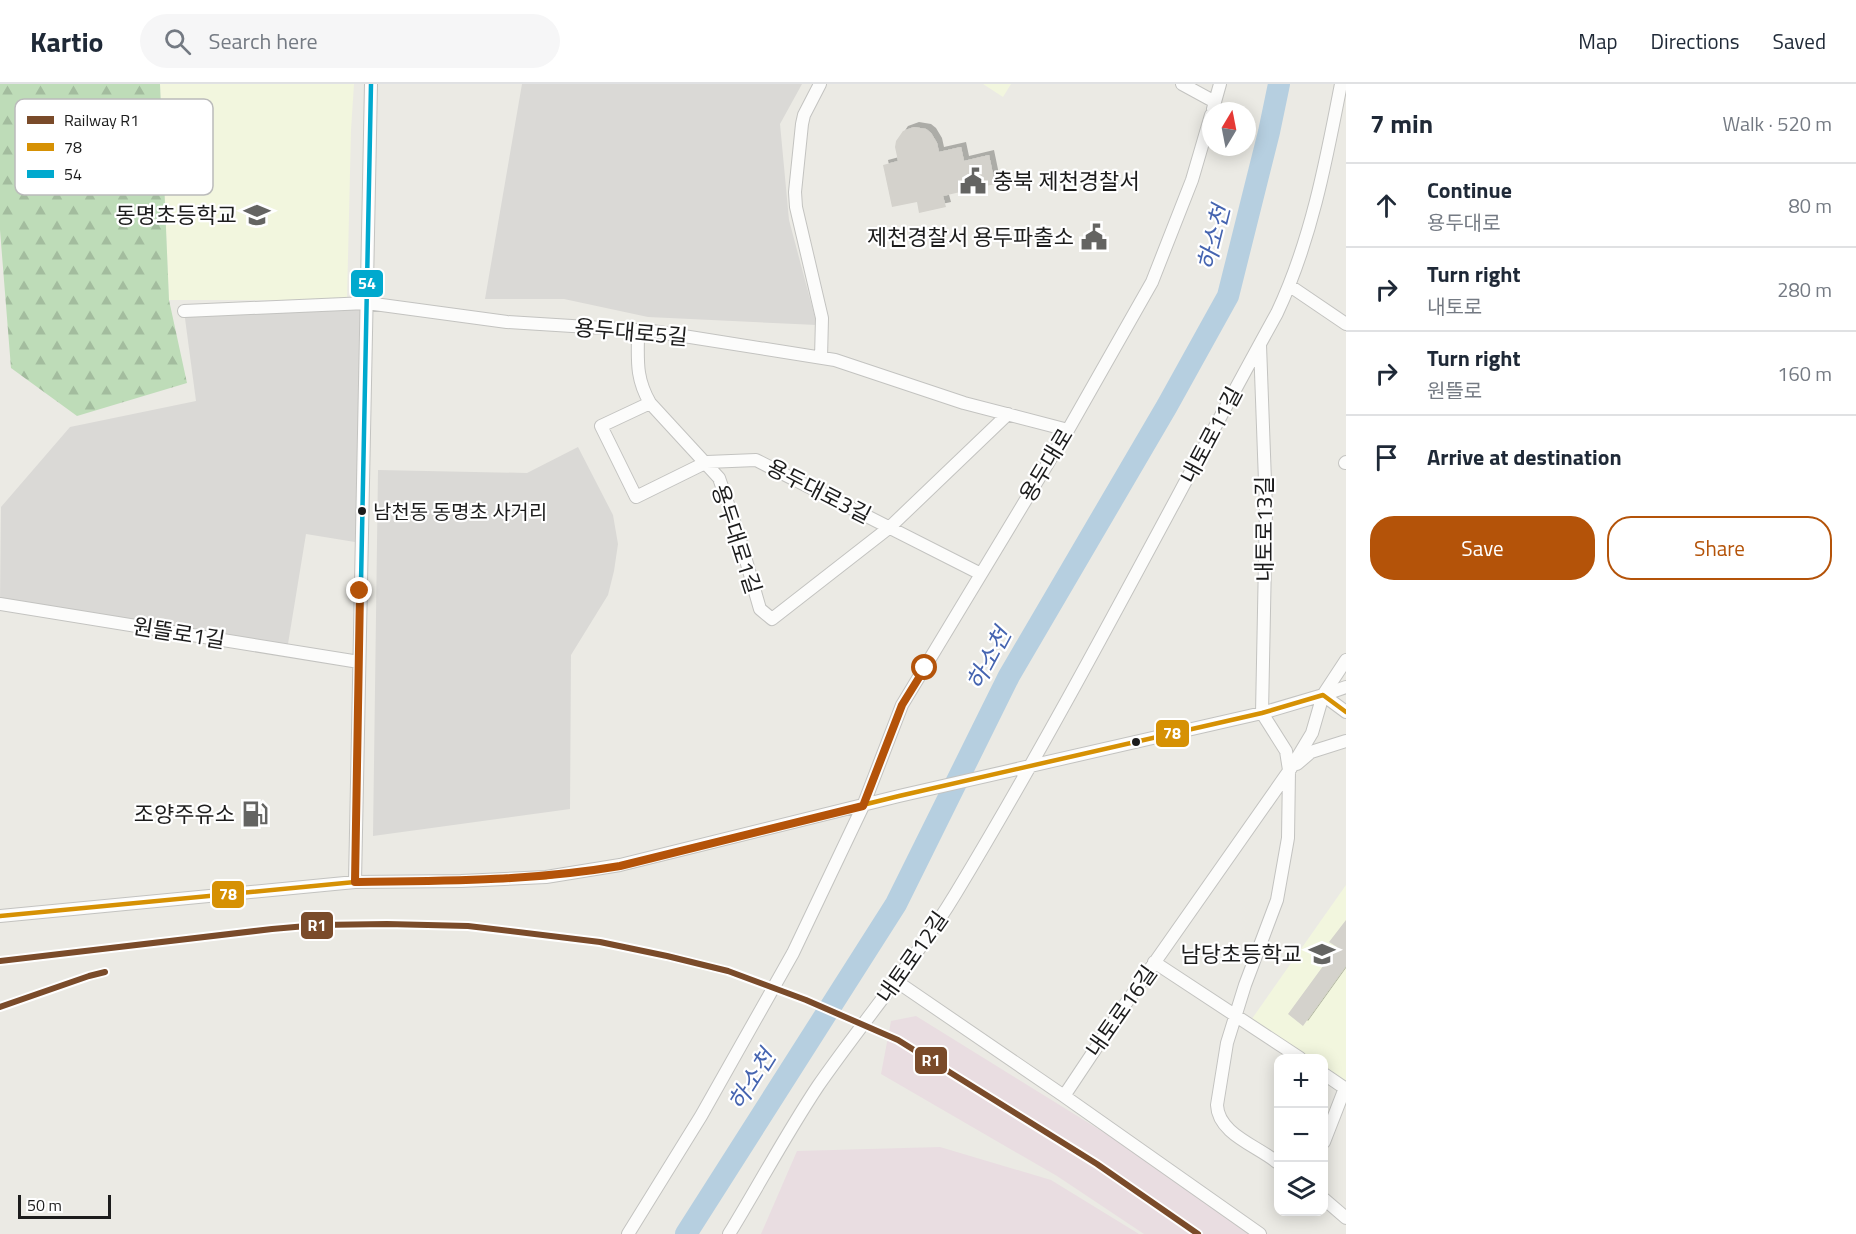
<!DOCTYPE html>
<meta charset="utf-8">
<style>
body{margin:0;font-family:"Titillium Web","Noto Sans KR",sans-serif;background:#f6f6f7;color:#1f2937}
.controls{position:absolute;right:18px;bottom:18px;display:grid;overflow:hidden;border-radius:12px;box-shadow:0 3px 15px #0003}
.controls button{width:54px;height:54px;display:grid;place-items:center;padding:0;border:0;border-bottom:2px solid #e0e1e3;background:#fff;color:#1f2937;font:30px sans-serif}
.compass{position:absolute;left:1202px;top:18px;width:54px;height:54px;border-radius:50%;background:#fff;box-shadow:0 3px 15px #0003;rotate:10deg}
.scale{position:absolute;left:18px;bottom:15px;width:93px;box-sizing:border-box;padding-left:6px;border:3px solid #1c1c1c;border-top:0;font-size:16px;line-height:21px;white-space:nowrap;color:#1c1c1c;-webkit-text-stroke:4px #fff;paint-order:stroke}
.stop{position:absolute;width:18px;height:18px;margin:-14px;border:4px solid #b45309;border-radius:50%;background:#fff}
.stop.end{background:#b45309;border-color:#fff;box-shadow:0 2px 6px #0008}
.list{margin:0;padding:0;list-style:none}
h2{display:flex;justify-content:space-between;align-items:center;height:78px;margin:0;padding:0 24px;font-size:26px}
h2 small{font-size:20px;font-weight:400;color:#747a83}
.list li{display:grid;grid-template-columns:39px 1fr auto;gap:18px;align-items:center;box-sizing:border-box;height:84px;padding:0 24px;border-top:2px solid #e0e1e3}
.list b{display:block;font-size:22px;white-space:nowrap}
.list p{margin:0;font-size:20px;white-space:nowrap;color:#747a83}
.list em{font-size:20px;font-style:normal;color:#747a83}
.actions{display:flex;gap:12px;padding:18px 24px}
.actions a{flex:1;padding:14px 0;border:2px solid #b45309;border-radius:24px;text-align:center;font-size:21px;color:#b45309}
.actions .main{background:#b45309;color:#fff}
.icon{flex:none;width:33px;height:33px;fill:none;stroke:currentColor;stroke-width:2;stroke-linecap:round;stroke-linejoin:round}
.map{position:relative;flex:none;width:1346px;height:1150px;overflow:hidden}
header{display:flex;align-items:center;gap:36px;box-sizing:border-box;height:84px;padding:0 30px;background:#fff;border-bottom:2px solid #e0e1e3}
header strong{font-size:28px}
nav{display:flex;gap:33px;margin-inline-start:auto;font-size:21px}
.search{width:420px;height:54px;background:#f6f6f7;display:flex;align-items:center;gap:15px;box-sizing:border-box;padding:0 21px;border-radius:33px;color:#747a83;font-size:22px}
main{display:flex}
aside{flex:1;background:#fff}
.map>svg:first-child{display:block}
.residential{fill:#dad9d6}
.education{fill:#f2f6de}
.railway{fill:#e9dde1}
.forest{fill:url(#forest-firs)}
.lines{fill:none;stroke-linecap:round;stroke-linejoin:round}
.river{stroke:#b6cfe0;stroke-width:22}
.building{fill:#d4d2cc;filter:url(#shadow)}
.minor-casing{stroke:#c3c3c0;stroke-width:14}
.minor{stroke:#fcfcfb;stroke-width:12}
.bus-1-casing{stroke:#fff;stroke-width:9}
.bus-2-casing{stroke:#fff;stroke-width:9}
.bus-1{stroke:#d69104;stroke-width:4.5}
.bus-2{stroke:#00a9ce;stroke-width:4.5}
.rail-1-casing{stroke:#fff;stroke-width:10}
.rail-1{stroke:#7a4b2a;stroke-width:6}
.route{stroke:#b45309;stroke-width:8}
.bus-dot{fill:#1c1c1c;stroke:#fff;stroke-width:2}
.labels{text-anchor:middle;stroke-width:4.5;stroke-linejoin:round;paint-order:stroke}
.bus-label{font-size:20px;fill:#1c1c1c;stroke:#fff;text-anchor:start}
.poi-label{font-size:22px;fill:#1c1c1c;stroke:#fff;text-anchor:end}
.street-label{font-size:22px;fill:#1c1c1c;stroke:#fff}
.water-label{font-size:24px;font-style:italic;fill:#4564b0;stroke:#fff}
.key{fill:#fff;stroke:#bbb;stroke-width:1.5}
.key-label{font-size:16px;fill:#1c1c1c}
.line-badge{stroke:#fff;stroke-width:2}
.badge-label{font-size:16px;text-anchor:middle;font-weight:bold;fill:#fff}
</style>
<header>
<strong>Kartio</strong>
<div class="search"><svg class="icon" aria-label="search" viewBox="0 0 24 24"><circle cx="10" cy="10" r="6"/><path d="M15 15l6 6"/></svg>Search here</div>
<nav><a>Map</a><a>Directions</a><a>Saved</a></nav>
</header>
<main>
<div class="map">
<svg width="1346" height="1150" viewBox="0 0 1346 1150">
<defs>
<pattern id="forest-firs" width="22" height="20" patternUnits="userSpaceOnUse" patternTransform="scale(1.5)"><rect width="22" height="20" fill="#bedcb8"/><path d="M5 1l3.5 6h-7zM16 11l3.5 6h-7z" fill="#a3bc9e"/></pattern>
<filter id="shadow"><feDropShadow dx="5" dy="-5" stdDeviation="0" flood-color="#0004"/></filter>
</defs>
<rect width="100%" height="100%" fill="#ebeae4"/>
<path class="residential" d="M522,0H802L780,40L789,136L817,241L648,233L564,215H485Z
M367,219L361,459L306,450L287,566L0,520L1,423L70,343L196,317L184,227Z
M578,363L613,431L618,460L614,487L608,511L571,571L570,725L373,752L378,386L527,389Z"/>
<path class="education" d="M160,0H354L351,46L347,216H169Z
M983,0H1011L1003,13Z
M1346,801V1000L1324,986V974H1305L1249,939Z"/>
<path class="railway" d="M916,932L1129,1064L1255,1150H1144L1057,1092L881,990L891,937Z
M940,1063L1051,1096L1139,1150H761L797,1067Z"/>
<path class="forest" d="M0,0H160L169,216L187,299L77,332L11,284L0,146Z"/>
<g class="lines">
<path class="river" d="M686,1150L896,820L1009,592L1167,322L1228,212L1269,48L1279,0"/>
</g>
<path class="building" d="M914,43L926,45L931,49L937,59L939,68L961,63L964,77L989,71L995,100L943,112L946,123L919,129L917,118L892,123L883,81L898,77L895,63L896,57L903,47Z
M1346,836V882L1303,942L1288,930L1337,863L1329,858Z"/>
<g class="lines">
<g class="minor-casing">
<path id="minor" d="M820,0L804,31L802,40L795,108L796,123L822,234L821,274
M1182,0L1215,18
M1213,25L1220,0
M1290,202L1346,240
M184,227L367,219L507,238L652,247L835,276L964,319L1068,346
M638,247C638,275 635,293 650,319L719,394L739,452L760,525L772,535L890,443L1008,330
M1260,261L1266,425L1262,629L1286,667L1289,686L1288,754L1277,816L1245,901L1227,959L1217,1021C1218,1050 1258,1062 1278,1079
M650,319L601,342L636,413L707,378L756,376L981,490
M1345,379L1346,378
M0,520L359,578
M1323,611L1346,603
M1297,680L1311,668L1346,657
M355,798L371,0
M0,832L355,798L461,797L546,793L620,781L899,712L1262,629L1323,611L1346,628
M1154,878L1300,974
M896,897L1064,1012L1122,925L1291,684L1312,649L1323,611L1346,576
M1324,990L1346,1005
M1064,1012L1260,1150
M1324,1058L1345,1004
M1324,1115L1346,1134
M628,1150L701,1032L793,869L863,722L902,621L1068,346L1152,198L1192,96L1211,31
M729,1150C759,1101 786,1050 818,1002C863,937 915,877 956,809C1070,620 1170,423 1277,229C1311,157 1326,78 1341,0"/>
</g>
<use href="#minor" class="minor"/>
<g class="bus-1-casing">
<path id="bus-1" d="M0,832L355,798L461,797L546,793L620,781L899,712L1262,629L1323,611L1346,628"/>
</g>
<g class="bus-2-casing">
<path id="bus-2" d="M355,798L371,0"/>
</g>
<use href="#bus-1" class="bus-1"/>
<use href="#bus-2" class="bus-2"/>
<g class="rail-1-casing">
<path id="rail-1" d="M0,877L272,845L318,841L387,840L468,842L600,858L667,872L728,887L806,916L898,956L1097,1080L1198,1150
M0,923L89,892L105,888"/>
</g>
<use href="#rail-1" class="rail-1"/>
</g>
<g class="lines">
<path class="route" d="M360,507L355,798C444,797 532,797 620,782L863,722L902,621L925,584"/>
</g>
<defs>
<g id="civic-bare" transform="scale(2.07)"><path d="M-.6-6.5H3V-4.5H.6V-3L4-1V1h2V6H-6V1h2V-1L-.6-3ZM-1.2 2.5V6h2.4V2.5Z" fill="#646462" stroke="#fff" stroke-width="2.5" paint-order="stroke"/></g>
<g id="school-bare" transform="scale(2.07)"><path d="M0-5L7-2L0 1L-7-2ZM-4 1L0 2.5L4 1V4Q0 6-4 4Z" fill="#646462" stroke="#fff" stroke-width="2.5" paint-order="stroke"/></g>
<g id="fuel-bare" transform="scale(2.07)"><path d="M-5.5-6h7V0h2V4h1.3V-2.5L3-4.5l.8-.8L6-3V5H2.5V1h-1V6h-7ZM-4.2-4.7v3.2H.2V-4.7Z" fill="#646462" stroke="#fff" stroke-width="2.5" paint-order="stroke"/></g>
</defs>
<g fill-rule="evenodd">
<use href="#civic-bare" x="973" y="97"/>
<use href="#school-bare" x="257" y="131"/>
<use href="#civic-bare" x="1094" y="153"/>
<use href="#fuel-bare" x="255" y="730"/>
<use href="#school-bare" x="1322" y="870"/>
</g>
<g class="bus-dot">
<circle cx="362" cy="427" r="5"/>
<circle cx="1136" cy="658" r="5"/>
</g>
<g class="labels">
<g class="bus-label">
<text x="373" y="435">남천동 동명초 사거리</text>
</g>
<g class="poi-label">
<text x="993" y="105" text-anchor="start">충북 제천경찰서</text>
<text x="237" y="139">동명초등학교</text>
<text x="1074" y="161">제천경찰서 용두파출소</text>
<text x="235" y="738">조양주유소</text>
<text x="1302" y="878">남당초등학교</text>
</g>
<g class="street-label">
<text transform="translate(631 248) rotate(5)" y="8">용두대로5길</text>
<text transform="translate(1211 351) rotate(-62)" y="8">내토로11길</text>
<text transform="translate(1046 381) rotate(-59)" y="8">용두대로</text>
<text transform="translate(819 407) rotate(27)" y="8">용두대로3길</text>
<text transform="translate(1264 445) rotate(-90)" y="8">내토로13길</text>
<text transform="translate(737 455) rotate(72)" y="8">용두대로1길</text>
<text transform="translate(179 549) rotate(9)" y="8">원뜰로1길</text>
<text transform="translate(912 873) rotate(-55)" y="8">내토로12길</text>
<text transform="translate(1121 927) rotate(-55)" y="8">내토로16길</text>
</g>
<g class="water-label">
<text transform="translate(1214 154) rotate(-76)" y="8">하소천</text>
<text transform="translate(989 575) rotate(-62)" y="8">하소천</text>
<text transform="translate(752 996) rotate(-58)" y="8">하소천</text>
</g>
</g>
<rect x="15" y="15" width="198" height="96" rx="9" class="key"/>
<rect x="27" y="32" width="27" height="8" fill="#7a4b2a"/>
<rect x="27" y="59" width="27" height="8" fill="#d69104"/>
<rect x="27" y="86" width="27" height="8" fill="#00a9ce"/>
<g class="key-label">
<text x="64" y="42">Railway R1</text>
<text x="64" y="69">78</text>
<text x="64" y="96">54</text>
</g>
<g class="line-badge">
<rect x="350" y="185" width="34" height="29" rx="6" fill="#00a9ce"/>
<rect x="1155" y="635" width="35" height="29" rx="6" fill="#d69104"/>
<rect x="211" y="796" width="34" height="29" rx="6" fill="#d69104"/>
<rect x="300" y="827" width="34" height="29" rx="6" fill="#7a4b2a"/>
<rect x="914" y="962" width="34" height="29" rx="6" fill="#7a4b2a"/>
</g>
<g class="badge-label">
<text x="367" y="205">54</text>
<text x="1172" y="655">78</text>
<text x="228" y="816">78</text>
<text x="317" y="847">R1</text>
<text x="931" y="982">R1</text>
</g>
</svg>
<div class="controls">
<button>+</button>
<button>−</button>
<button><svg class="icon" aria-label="layers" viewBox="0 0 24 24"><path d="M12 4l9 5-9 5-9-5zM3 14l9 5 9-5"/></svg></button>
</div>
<svg class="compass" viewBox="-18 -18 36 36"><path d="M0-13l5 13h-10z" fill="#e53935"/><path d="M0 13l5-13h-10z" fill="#747a83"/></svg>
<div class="scale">50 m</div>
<div class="stop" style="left:925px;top:584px"></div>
<div class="stop end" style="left:360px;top:507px"></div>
</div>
<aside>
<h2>7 min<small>Walk · 520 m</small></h2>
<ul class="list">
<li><svg class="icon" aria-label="ahead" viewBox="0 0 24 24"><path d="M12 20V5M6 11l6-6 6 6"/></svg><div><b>Continue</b><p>용두대로</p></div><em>80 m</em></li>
<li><svg class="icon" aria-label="right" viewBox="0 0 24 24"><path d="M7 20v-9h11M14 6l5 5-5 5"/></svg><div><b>Turn right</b><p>내토로</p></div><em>280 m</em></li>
<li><svg class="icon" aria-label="right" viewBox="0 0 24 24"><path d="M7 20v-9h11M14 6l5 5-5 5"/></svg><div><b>Turn right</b><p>원뜰로</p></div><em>160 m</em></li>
<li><svg class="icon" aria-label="arrive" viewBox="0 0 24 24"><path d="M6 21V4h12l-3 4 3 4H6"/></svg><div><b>Arrive at destination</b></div></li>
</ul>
<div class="actions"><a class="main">Save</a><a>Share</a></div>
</aside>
</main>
